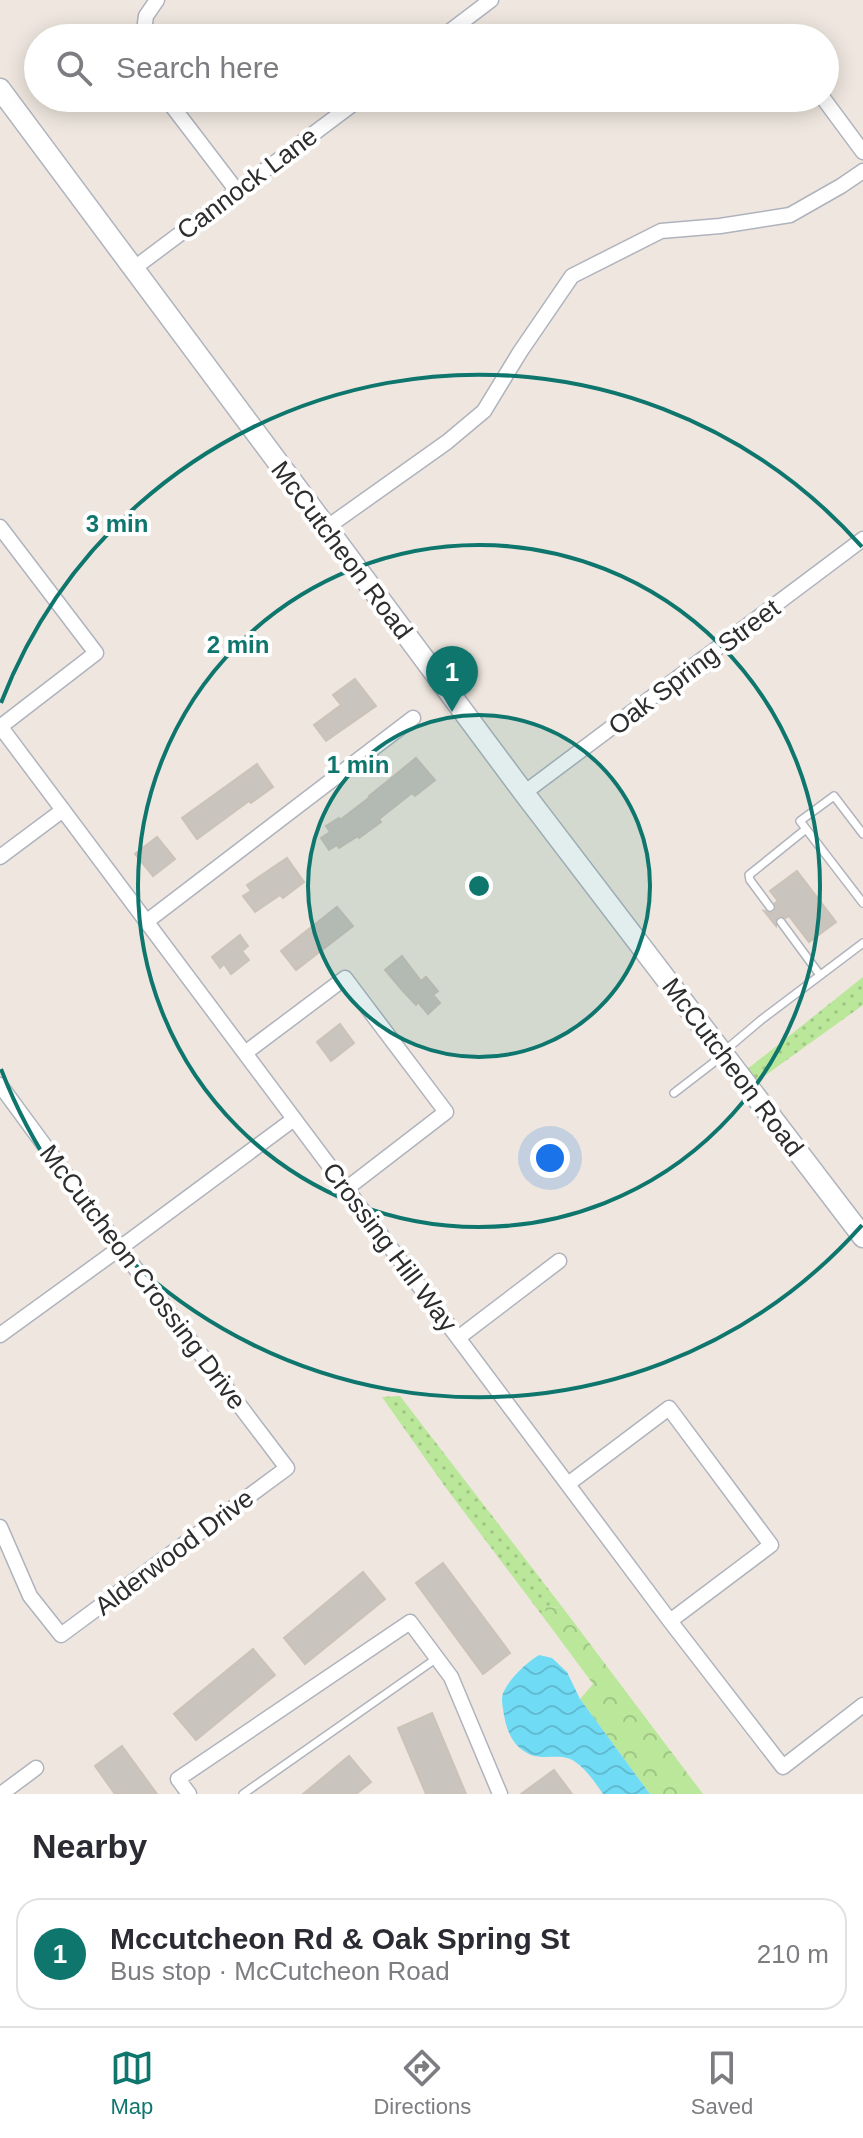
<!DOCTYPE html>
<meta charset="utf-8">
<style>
body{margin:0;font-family:Helvetica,sans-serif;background:#f7f7f7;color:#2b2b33}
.you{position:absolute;left:550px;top:1158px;width:28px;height:28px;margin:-20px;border:6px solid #fff;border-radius:50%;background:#1a73e8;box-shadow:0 0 0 12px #1a73e833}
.badge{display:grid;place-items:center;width:52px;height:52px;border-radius:50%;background:#0f766e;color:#fff;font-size:26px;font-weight:700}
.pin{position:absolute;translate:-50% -66px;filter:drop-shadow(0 2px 4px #0008)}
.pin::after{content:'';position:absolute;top:42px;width:28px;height:24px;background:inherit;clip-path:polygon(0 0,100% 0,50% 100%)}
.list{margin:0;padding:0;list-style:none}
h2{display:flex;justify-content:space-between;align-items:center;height:104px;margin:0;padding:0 32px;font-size:34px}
h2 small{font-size:26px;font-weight:400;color:#7c7c81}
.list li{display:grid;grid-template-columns:52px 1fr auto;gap:24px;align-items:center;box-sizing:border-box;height:112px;margin:0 16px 16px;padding:0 16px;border:2px solid #e1e1e2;border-radius:24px}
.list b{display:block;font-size:30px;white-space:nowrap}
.list p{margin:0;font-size:26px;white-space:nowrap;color:#7c7c81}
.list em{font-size:26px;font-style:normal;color:#7c7c81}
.icon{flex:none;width:44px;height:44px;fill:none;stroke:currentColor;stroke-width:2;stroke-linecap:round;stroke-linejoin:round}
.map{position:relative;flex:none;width:863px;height:1794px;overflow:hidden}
.search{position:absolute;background:#fff;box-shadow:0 4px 20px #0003;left:24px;right:24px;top:24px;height:88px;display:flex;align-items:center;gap:20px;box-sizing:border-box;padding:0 28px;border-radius:44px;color:#7c7c81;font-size:30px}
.sheet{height:232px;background:#fff}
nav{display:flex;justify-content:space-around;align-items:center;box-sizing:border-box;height:112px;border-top:2px solid #e1e1e2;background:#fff;font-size:22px;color:#7c7c81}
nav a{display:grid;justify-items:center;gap:4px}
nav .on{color:#0f766e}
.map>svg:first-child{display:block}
.grass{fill:url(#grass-dots)}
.forest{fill:url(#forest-crowns)}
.water{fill:url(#water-waves)}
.building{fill:#cac4be;stroke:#cbc2b8;stroke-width:2}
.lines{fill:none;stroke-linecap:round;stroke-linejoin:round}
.lane-casing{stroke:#afb3bd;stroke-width:10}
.street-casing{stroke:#afb3bd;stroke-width:17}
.secondary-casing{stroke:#afb3bd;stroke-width:23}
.lane{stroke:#fff;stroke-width:7}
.street{stroke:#fff;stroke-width:14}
.secondary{stroke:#fff;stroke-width:20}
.ring{fill:none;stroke:#0f766e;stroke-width:4}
.labels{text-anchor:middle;stroke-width:8;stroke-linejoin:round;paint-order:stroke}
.street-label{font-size:26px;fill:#2d2d2d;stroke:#fff}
.centre{fill:#0f766e;stroke:#fff;stroke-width:4}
.ring-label{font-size:24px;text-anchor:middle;font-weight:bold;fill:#0f766e;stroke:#fff;stroke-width:8;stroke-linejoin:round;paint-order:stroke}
</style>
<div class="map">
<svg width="863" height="1794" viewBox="0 0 863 1794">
<defs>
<pattern id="grass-dots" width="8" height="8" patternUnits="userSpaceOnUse" patternTransform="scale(2)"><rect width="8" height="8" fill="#bae79a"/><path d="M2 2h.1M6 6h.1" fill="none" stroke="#a0c685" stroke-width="1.8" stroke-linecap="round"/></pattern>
<pattern id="forest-crowns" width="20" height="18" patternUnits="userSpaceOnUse" patternTransform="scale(2)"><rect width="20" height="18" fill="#bae79a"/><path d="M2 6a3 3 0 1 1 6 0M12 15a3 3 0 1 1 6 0" fill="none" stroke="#a0c685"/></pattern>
<pattern id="water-waves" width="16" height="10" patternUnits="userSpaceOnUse" patternTransform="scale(2)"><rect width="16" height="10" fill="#6fdbf4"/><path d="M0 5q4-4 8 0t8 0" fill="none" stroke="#60bcd2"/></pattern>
</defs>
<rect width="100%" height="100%" fill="#efe7df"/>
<path class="grass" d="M863,977V1005L756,1082L745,1071Z
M400,1396L563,1608L546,1607L547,1622L446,1488L382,1397Z"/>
<path class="forest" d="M545,1607L563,1608L703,1794H650L580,1699L593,1684L547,1622Z"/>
<path class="water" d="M539,1655L552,1658L567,1672L580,1699L650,1794H603C595,1782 586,1769 574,1761C561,1753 545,1760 531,1755C511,1746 506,1729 503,1709C502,1703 501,1697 504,1691C511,1677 526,1663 539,1655Z"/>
<path class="building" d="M355,679L376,706L326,741L314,725L341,705L333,695Z
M416,758L435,780L415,796L412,793L379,819L381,822L359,838L358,836L339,848L337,845L329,850L321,838L330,832L326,826L339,818L340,820L370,797L369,796Z
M257,764L273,787L251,803L249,801L197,839L182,818Z
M157,837L175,859L153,876L135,854Z
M287,858L304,882L283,898L280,895L255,912L243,896L251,891L247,885Z
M797,871L836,922L809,942L789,916L786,918L781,916L777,917L776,926L764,911L770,913L774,912L776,907L775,903L778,901L770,891Z
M337,907L353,926L296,970L281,951Z
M240,935L248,946L242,951L249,960L231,974L224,964L220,968L212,957Z
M402,956L421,981L426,977L438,991L433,995L440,1003L428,1014L418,1002L416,1005L402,990L385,970Z
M340,1024L354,1043L331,1061L317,1042Z
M443,1563L510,1653L483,1674L416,1583Z
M363,1572L385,1599L305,1664L284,1638Z
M253,1649L275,1675L196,1740L174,1714Z
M432,1713L466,1794H426L398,1728Z
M122,1746L157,1794H115L95,1766Z
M349,1756L371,1782L356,1794H303Z
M554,1770L572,1794H521Z"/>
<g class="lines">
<g class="lane-casing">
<path id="lane" d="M863,834L834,796L800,821L863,903
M770,907L750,880L749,875L806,829
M781,922L820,975
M674,1093L713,1063L722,1053L761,1020L863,943
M243,1794L437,1658"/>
</g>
<g class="street-casing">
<path id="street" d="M143,38L146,16L157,0
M441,38L491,0
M166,98L237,191
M823,98L863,152
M133,269L361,98
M0,527L96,653L0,727
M326,528L447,442L484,411L520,352L572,276L661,231L720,226L790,215L841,186L863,171
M0,726L670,1621L783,1767L863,1705
M524,793L863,539
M0,857L63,810
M146,922L413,718
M245,1053L345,978L446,1112L346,1189
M0,1085L120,1248L287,1468L61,1635L30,1596L0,1527
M0,1335L120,1248L294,1119
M458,1338L559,1261
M568,1484L669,1408L771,1545L670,1621
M1,1794L36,1768
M189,1794L178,1779L410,1622L451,1677L500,1794"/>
</g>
<g class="secondary-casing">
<path id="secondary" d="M0,89L524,793L863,1237"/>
</g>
<use href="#lane" class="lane"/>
<use href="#street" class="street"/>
<use href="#secondary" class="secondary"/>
</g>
<circle cx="479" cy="886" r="171" fill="#0f766e" fill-opacity=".12"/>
<g class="ring">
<circle cx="479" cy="886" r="171"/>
<circle cx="479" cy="886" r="341"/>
<path d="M862 1225A512 512 0 0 1 1 1069M1 703A512 512 0 0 1 862 547"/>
</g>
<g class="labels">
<g class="street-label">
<text transform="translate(247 183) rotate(-37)" y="9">Cannock Lane</text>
<text transform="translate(342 550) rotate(53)" y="9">McCutcheon Road</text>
<text transform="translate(694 667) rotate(-37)" y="9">Oak Spring Street</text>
<text transform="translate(733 1067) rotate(53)" y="9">McCutcheon Road</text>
<text transform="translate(390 1247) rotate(53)" y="9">Crossing Hill Way</text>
<text transform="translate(143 1277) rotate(53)" y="9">McCutcheon Crossing Drive</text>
<text transform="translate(174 1552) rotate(-37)" y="9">Alderwood Drive</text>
</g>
</g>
<circle cx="479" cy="886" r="12" class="centre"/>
<g class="ring-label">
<text x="117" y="532">3 min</text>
<text x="238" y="653">2 min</text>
<text x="358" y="773">1 min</text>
</g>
</svg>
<div class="you"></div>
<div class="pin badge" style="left:452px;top:712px">1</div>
<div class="search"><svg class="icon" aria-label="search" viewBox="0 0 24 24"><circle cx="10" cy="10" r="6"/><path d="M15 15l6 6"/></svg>Search here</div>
</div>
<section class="sheet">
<h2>Nearby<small></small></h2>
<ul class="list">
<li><span class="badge">1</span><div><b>Mccutcheon Rd &amp; Oak Spring St</b><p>Bus stop · McCutcheon Road</p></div><em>210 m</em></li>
</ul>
</section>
<nav>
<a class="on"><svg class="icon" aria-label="map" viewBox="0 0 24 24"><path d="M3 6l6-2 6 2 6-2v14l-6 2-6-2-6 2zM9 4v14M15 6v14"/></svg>Map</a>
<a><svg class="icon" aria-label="directions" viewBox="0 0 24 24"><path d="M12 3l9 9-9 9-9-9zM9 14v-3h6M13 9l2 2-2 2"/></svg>Directions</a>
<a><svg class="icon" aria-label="saved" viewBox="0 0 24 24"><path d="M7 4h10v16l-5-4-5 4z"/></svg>Saved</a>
</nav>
